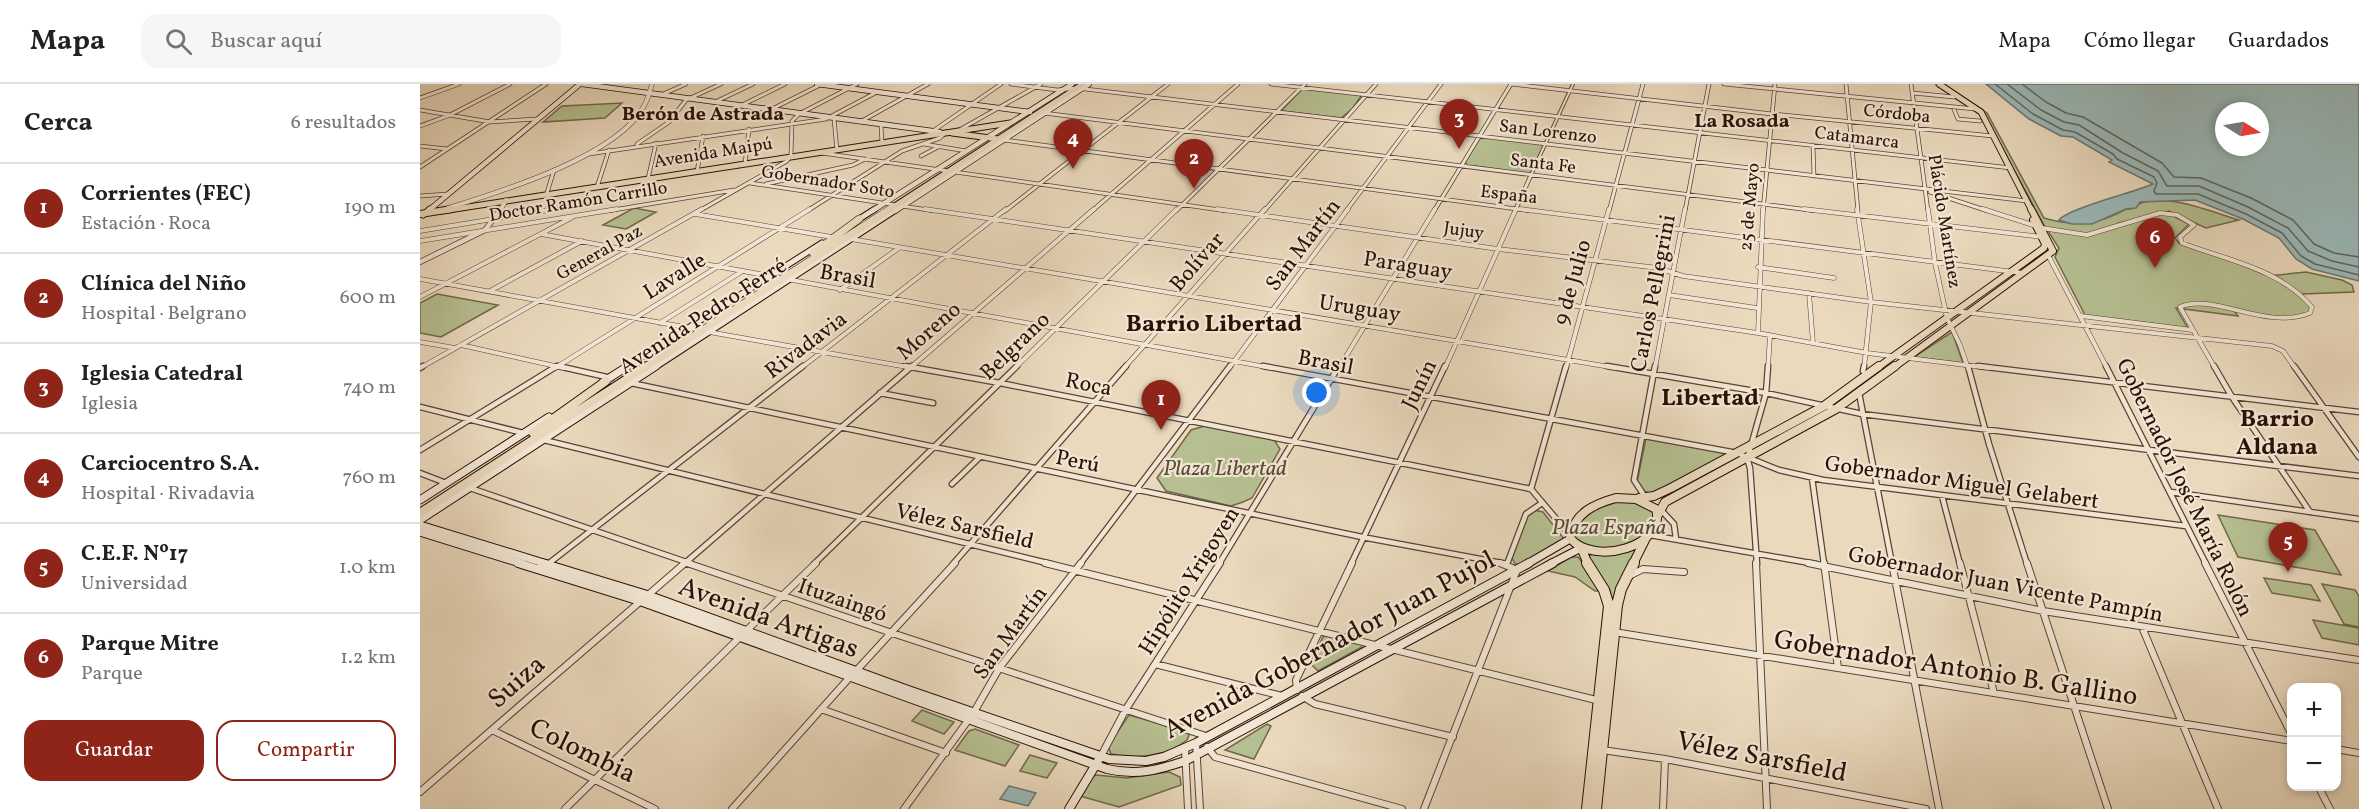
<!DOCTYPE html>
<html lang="es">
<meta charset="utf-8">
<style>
body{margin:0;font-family:Vollkorn,serif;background:#f6f6f6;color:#202124}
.controls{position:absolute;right:18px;bottom:18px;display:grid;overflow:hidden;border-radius:12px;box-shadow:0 3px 9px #0003}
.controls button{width:54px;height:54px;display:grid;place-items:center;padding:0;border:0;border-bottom:2px solid #e0e0e0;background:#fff;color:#202124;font:30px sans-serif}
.compass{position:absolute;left:1795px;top:18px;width:54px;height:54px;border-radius:50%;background:#fff;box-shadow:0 3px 9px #0003;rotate:101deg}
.you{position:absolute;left:897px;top:309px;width:21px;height:21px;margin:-15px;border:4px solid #fff;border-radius:50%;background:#1a73e8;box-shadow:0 0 0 9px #1a73e833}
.badge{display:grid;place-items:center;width:39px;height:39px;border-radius:50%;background:#8f2418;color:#fff;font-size:20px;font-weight:700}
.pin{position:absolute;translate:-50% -50px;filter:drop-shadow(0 2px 3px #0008)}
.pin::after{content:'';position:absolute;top:32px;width:21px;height:18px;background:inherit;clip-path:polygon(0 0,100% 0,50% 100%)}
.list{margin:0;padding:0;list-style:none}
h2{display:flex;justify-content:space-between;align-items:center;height:78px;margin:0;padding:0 24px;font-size:26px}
h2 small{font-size:20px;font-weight:400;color:#757577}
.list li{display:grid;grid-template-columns:39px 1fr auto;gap:18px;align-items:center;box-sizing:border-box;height:90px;padding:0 24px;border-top:2px solid #e0e0e0}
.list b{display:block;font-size:22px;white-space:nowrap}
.list p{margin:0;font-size:20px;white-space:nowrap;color:#757577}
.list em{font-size:20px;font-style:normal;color:#757577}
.actions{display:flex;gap:12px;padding:18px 24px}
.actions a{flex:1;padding:14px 0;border:2px solid #8f2418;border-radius:18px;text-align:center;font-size:21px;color:#8f2418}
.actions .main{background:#8f2418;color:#fff}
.icon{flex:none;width:33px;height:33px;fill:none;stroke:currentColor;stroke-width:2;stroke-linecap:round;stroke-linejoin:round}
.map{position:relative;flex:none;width:1939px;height:725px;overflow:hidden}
header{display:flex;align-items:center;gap:36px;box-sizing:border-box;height:84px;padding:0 30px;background:#fff;border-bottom:2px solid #e0e0e0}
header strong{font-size:28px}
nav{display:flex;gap:33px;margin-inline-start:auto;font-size:21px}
.search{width:420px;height:54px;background:#f6f6f6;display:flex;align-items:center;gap:15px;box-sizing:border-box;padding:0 21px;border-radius:18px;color:#757577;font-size:22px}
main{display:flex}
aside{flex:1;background:#fff}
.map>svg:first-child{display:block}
.green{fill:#b6bf91;stroke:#70684b;stroke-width:1.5}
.water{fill:#9ab9b9;stroke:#6d7571;stroke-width:1.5;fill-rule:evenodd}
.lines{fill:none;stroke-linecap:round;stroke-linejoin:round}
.shore{stroke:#62645f;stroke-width:1.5}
.pedestrian-casing{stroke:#5a4233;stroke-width:4}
.minor-far3-casing{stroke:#5a4233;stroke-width:4.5}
.minor-far2-casing{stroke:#5a4233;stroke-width:5}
.minor-far1-casing{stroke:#5a4233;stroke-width:7}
.minor-casing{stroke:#5a4233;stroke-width:8}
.tertiary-far1-casing{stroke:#5a4233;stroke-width:5}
.tertiary-casing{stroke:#5a4233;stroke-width:6}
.secondary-far3-casing{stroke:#2a1005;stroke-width:6}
.secondary-far2-casing{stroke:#2a1005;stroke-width:7}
.secondary-far1-casing{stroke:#2a1005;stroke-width:9}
.secondary-casing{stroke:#2a1005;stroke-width:10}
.primary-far3-casing{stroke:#2a1005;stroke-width:7}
.primary-far2-casing{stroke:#2a1005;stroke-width:8}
.primary-far1-casing{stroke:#2a1005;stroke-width:10}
.primary-casing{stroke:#2a1005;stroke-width:12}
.trunk-far2-casing{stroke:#2a1005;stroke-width:7}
.trunk-far1-casing{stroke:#2a1005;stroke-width:8}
.trunk-casing{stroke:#2a1005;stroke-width:10}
.pedestrian{stroke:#f1e6d4;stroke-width:2}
.minor-far3{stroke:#f1e6d4;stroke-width:3}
.minor-far2{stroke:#f1e6d4;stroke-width:4}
.minor-far1{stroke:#f1e6d4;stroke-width:4.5}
.minor{stroke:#f1e6d4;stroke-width:6}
.tertiary-far1{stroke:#f1e6d4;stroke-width:4}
.tertiary{stroke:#f1e6d4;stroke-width:4.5}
.secondary-far3{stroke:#f1e6d4;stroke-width:4.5}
.secondary-far2{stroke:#f1e6d4;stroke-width:5}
.secondary-far1{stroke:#f1e6d4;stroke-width:7}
.secondary{stroke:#f1e6d4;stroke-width:8}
.primary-far3{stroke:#ead9bd;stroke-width:5}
.primary-far2{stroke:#ead9bd;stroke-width:6}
.primary-far1{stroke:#ead9bd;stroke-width:8}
.primary{stroke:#ead9bd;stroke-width:10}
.trunk-far2{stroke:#ead9bd;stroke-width:5}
.trunk-far1{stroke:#ead9bd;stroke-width:7}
.trunk{stroke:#ead9bd;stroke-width:8}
.labels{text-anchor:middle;stroke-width:4.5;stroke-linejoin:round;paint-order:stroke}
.far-street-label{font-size:18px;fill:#2a1005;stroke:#f1e6d4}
.far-neighbourhood-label{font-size:20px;font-weight:bold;fill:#2a1005;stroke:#f1e6d4}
.street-label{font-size:22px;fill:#2a1005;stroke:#f1e6d4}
.park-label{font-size:22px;font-style:italic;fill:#5b4d36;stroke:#f1e6d4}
.neighbourhood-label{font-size:24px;font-weight:bold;fill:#2a1005;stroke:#f1e6d4}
.near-street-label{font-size:27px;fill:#2a1005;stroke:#f1e6d4}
</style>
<header>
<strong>Mapa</strong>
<div class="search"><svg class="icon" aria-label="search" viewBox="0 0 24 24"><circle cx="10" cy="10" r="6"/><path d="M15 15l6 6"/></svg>Buscar aquí</div>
<nav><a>Mapa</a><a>Cómo llegar</a><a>Guardados</a></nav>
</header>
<main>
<aside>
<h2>Cerca<small>6 resultados</small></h2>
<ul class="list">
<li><span class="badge">1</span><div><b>Corrientes (FEC)</b><p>Estación · Roca</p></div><em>190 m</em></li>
<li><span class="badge">2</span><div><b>Clínica del Niño</b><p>Hospital · Belgrano</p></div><em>600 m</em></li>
<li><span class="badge">3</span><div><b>Iglesia Catedral</b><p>Iglesia</p></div><em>740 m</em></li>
<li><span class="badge">4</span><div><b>Carciocentro S.A.</b><p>Hospital · Rivadavia</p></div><em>760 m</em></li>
<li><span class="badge">5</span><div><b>C.E.F. Nº17</b><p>Universidad</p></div><em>1.0 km</em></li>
<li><span class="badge">6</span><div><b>Parque Mitre</b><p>Parque</p></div><em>1.2 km</em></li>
</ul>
<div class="actions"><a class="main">Guardar</a><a>Compartir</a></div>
</aside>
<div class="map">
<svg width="1939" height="725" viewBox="0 0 1939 725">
<rect width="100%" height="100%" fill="#ead9bd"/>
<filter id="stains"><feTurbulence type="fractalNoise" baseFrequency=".00333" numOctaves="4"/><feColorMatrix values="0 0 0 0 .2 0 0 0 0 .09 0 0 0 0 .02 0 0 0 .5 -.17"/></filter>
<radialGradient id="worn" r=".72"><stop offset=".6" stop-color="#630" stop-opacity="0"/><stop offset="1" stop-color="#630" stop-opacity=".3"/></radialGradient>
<path class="green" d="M1521,0H1524L1567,29L1624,134C1655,143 1678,141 1706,125H1711C1734,103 1791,128 1819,136L1786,144L1749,127L1699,139L1703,141L1742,130H1749L1769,140L1755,154L1760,160L1820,180L1848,192L1886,188L1922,196L1932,201L1934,208L1882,210L1890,222L1889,228L1869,234L1814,227L1818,232L1756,224L1768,244L1665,231L1635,173L1639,164L1624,141L1563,29Z
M883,4L942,11L932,25L921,34L861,27Z
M202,19L185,34L123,38L142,22Z
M1066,53L1125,60L1111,90L1047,81L1045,78L1059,55Z
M214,124L236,128L206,145L183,141Z
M17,210L78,221L21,253L0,249V219Z
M1532,248L1543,279L1494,273Z
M788,341L853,354L860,365L832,414L823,418L811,422L746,407L737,394L771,346Z
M1226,354L1309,369L1235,409C1224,410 1223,406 1217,398Z
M1213,416C1219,419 1231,422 1233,428C1242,453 1189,469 1173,466C1166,464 1158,457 1152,454L1160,433L1188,418Z
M1114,426L1123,428L1144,455L1101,480H1095L1092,474L1108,430Z
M1798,431L1895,446L1921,491L1818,473Z
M1212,465L1216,468L1193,526L1190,506L1167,473L1172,470Z
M1151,473H1158L1179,501V507H1175L1155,493L1128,487Z
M1844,494L1891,501L1900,517L1852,509Z
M1902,500L1935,506L1939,512V543L1924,540Z
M1893,536L1939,544V561L1902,554Z
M905,549L942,560V563L898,587L890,579Z
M502,626L534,638L524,650L492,637Z
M709,631L767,647L769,651L767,656C747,672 716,676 691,670L688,662Z
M847,640L851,642L834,675L805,666Z
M555,645L599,661L585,682L535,666L549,647Z
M610,671L637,679L627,694L600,687Z
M749,688L760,693L761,701L699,723L660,712L670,694L676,691L707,694Z"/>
<path class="water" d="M1566,0H1939V197L1892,185L1876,175L1859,154L1823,135L1775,116L1720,118L1716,124L1706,125L1672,140H1652L1639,136C1647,125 1715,108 1733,100L1689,78L1692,76L1653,53L1641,52L1609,35ZM1804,27H1840V63H1804Z
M589,702L616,709L608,722L580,715Z"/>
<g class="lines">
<path class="shore" d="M1575,0L1613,30L1643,46L1655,48L1693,70L1697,75L1734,93L1737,99L1734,107L1736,110H1778L1826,130L1862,149L1881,172L1895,180L1939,191
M1587,0L1621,26L1644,38L1659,41L1703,69L1738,87L1747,102H1779L1828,123L1868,144L1888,167L1912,177L1939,183
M1602,0L1626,18L1646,29L1663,33L1742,79L1754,93L1781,94L1831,114L1873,136L1894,160L1914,169L1939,173"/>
<g class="pedestrian-casing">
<path id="pedestrian" d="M1111,91L1153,0"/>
</g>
<g class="minor-far3-casing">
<path id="minor-far3" d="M591,0L637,6L657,4L1607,117
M851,0L1591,84
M1092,0L1352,30L1573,52
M1304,0L1555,25
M1426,0L1438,127
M1491,0L1508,127
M1493,9L1534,13
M241,11L266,0
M0,14L39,0
M295,18L333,0
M320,22L365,0
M1533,23L1538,35L1560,37
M0,26L70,38L117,35
M350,26L400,1
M624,29L1397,127
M414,35L417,66
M440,38L508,0
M461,41L462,59
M0,42L30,31L90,0
M541,45L621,0
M513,47L581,0
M584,56L1111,127
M504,60L546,67
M1393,61L1394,92
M0,62L27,65
M217,63V60L249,38L266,16L301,0
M402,69L807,127
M169,70L406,35L457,8
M501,72L518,63
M325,80L329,45
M0,83L126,0
M277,88L283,52
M228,95L236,59
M330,99L515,127
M346,100L433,81L445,75
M177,103L189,66
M1510,108L1568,127
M0,112L28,110
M126,112L134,86
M125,127L147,123
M187,127L314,106
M279,127L367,77L371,71L372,37L379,30L437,0
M387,127L482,67L520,54L526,48
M585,127L748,0
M672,127L818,0
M756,127L885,0
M844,127L956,0
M926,127L1021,0
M1014,127L1091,0
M1095,127L1111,91
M1189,127L1223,0
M1265,127L1289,0
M1343,127L1355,0"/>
</g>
<g class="minor-far2-casing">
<path id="minor-far2" d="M505,125L1338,249L1447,269L1570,284
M797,125L1078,165L1238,184L1263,192L1451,218L1852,262L1863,267L1875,284
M1100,125L1602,189
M1384,125L1622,153
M1437,125L1451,218L1444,284
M1508,125L1515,179L1527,234L1540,261L1548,284
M1563,125L1622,144L1667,151L1740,129L1757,131L1774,141L1760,153L1762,159C1807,176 1860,185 1892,223L1890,229C1844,247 1794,208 1760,223L1795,284
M275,130L412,153
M0,147L134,125
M121,150L852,284
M431,155L1196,284
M0,157L197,125
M1628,171L1687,284
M1338,183L1414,194
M0,195L281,246
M420,206L479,164
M70,207L162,157
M1389,209L1393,259
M1249,211L1337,224
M0,213L151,134
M1661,232L1772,246
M240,239L321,188
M289,248L493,284
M1338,249L1343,125
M0,258L35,264
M41,261L144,284
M0,284L282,125
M135,284L390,125
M381,284L586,125
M490,284L674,125
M595,284L757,125
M704,284L845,125
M809,284L928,125
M919,284L1015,125
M1025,284L1096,125
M1146,284L1189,125
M1235,284L1265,125
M1348,284L1350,251"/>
</g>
<g class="minor-far1-casing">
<path id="minor-far1" d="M138,282L191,294
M485,282L580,299L1111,405L1149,450
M843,282L1317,369L1359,386L1403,396L1766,442
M1187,282L1346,309L1442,330L1939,392
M1548,282L1569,360L1607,480
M1558,282L1939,328
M1686,282L1786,480
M1794,282L1812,313L1890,428
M1874,282L1939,373
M0,284L3,282
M1443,287L1444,282
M211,299L942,453L1087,480
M460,309L513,319
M1439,309L1472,480
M0,323L103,349
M124,356L631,480
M0,366L137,282
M1328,372L1346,309L1348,282
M1327,374L1330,384L1337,480
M0,389L26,399
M1392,394L1404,480
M532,400L560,373
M50,404L272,480
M1111,405L1146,282
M1751,408L1939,435
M1522,412L1540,480
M1225,413L1214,396L1235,282
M1240,425L1254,440L1256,455
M1230,451L1396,480
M128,480L383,282
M264,480L492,282
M394,480L597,282
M533,480L706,282
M660,480L810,282
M799,480L919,282
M931,480L1025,282
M1087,480L1106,430L1122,419"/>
</g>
<g class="minor-casing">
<path id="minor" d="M267,479L472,549L786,652
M625,479L1180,617
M1336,479L1347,725
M1388,479L1623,527L1939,576
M1404,479L1418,584
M1472,479L1519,725
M1540,479L1574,609
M1607,479L1688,725
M1785,479L1872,651
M1211,491L1223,485L1264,488
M228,511L265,479
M1722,543L1798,725
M326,547L396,479
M1194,548L1872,657
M735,580L862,612
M436,587L535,479
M877,606L876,596L932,479
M882,612L895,620L1033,653
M401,625L526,669
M554,628L580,583L661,479
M72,646L235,725
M776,659L780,725
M787,663L795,673L982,725
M765,665L768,725
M1916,665L1939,669
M1182,666L1245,675L1506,725
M681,672L706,625L800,479
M1898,702L1910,725
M0,708L222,516
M145,725L320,553
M312,725L430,593
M484,725L549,635
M1004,725L1097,486L1080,479
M1243,725L1245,675"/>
</g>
<g class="tertiary-far1-casing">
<path id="tertiary-far1" d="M28,124C80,108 198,72 224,22C228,15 230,7 232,0
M80,127L86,116"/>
</g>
<g class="tertiary-casing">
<path id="tertiary" d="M0,178L65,146L81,125"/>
</g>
<g class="secondary-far3-casing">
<path id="secondary-far3" d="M162,0L520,48
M397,0L610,28
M8,127L160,0
M452,127L652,0
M475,127L669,0"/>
</g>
<g class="secondary-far2-casing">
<path id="secondary-far2" d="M3,131L10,125
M436,137L455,125
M205,284L402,159
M234,284L477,125"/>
</g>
<g class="secondary-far1-casing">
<path id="secondary-far1" d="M183,298L208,282
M0,416L129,333
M0,436L236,282
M0,441L127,480
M0,448L103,480
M1107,480L1150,455
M1130,480L1159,465"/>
</g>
<g class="secondary-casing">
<path id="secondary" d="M98,479L220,517L687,685C716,692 738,686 765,677L1133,479
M122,479L227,511L488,606L689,675L726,677L744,673L776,659L1109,479
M649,725L678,677"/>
</g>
<g class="primary-far3-casing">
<path id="primary-far3" d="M1519,0L1561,28L1612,127
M532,49L578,55
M22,127L590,39"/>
</g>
<g class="primary-far2-casing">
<path id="primary-far2" d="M0,130L32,125
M1457,284L1624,164L1625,160L1613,136
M1473,284L1633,167L1611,125"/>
</g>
<g class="primary-far1-casing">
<path id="primary-far1" d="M1196,414L1216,415L1236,425C1247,462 1174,483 1150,454C1154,429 1174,420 1196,414Z
M1219,414L1234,412L1251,404L1404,322L1459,282
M1238,431L1245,418L1416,325L1475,282
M1162,466L1168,480
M1213,480L1226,454"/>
</g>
<g class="primary-casing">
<path id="primary" d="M1167,479L1184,506L1189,522L1167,725
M1176,725L1197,521L1201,505L1214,479"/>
</g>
<g class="trunk-far2-casing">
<path id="trunk-far2" d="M467,127L663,0"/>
</g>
<g class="trunk-far1-casing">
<path id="trunk-far1" d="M393,169L439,135
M224,284L470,125"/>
</g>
<g class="trunk-casing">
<path id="trunk" d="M113,349L186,297
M0,429L227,282"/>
</g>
<use href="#pedestrian" class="pedestrian"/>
<use href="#minor-far3" class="minor-far3"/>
<use href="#minor-far2" class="minor-far2"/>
<use href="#minor-far1" class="minor-far1"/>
<use href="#minor" class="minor"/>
<use href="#tertiary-far1" class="tertiary-far1"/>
<use href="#tertiary" class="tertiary"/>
<use href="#secondary-far3" class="secondary-far3"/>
<use href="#secondary-far2" class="secondary-far2"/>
<use href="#secondary-far1" class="secondary-far1"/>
<use href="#secondary" class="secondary"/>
<use href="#primary-far3" class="primary-far3"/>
<use href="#primary-far2" class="primary-far2"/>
<use href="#primary-far1" class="primary-far1"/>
<use href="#primary" class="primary"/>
<use href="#trunk-far2" class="trunk-far2"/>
<use href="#trunk-far1" class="trunk-far1"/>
<use href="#trunk" class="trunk"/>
</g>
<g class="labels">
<g class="far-street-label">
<text transform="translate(1477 29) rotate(6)" y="6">Córdoba</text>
<text transform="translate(1128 47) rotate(7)" y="6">San Lorenzo</text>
<text transform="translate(1437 53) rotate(7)" y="6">Catamarca</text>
<text transform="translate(293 68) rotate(-9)" y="6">Avenida Maipú</text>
<text transform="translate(1123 79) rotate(7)" y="6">Santa Fe</text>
<text transform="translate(408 97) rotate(9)" y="6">Gobernador Soto</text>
<text transform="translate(1089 110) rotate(7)" y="6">España</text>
<text transform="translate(158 117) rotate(-9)" y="6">Doctor Ramón Carrillo</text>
<text transform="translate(1329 123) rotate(-85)" y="6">25 de Mayo</text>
<text transform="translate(1525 137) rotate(81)" y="6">Plácido Martínez</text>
<text transform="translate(1044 146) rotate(8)" y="6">Jujuy</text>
<text transform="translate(179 168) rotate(-29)" y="6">General Paz</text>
</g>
<g class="far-neighbourhood-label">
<text x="283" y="36">Berón de Astrada</text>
<text x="1322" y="43">La Rosada</text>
</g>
<g class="street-label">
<text transform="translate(882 160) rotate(-53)" y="8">San Martín</text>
<text transform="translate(776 177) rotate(-49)" y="8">Bolívar</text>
<text transform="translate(988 180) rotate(9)" y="8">Paraguay</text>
<text transform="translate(254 191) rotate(-32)" y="8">Lavalle</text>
<text transform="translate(428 191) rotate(10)" y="8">Brasil</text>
<text transform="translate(1151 198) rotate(-74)" y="8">9 de Julio</text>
<text transform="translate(1232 209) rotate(-79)" y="8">Carlos Pellegrini</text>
<text transform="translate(940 223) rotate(9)" y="8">Uruguay</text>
<text transform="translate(282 231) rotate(-33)" y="8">Avenida Pedro Ferré</text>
<text transform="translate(508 246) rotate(-41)" y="8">Moreno</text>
<text transform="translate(385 260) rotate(-37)" y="8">Rivadavia</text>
<text transform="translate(594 261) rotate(-44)" y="8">Belgrano</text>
<text transform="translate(906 277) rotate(11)" y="8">Brasil</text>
<text transform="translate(669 299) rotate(11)" y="8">Roca</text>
<text transform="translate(998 300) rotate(-64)" y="8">Junín</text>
<text transform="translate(658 376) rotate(11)" y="8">Perú</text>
<text transform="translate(1542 397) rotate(8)" y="8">Gobernador Miguel Gelabert</text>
<text transform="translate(1766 403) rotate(64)" y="8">Gobernador José María Rolón</text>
<text transform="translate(545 441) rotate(13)" y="8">Vélez Sarsfield</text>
<text transform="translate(768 496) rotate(-58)" y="8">Hipólito Yrigoyen</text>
<text transform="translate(1586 499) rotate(11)" y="8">Gobernador Juan Vicente Pampín</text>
<text transform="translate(423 515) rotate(19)" y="8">Ituzaingó</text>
<text transform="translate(589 548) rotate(-54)" y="8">San Martín</text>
</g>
<g class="park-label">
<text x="805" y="391">Plaza Libertad</text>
<text x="1189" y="450">Plaza España</text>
</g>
<g class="neighbourhood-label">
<text x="794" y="247">Barrio Libertad</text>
<text x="1290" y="321">Libertad</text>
<text x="1857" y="342">Barrio<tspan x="1857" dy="28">Aldana</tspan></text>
</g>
<g class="near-street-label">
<text transform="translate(349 533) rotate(20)" y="9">Avenida Artigas</text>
<text transform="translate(909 560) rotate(-28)" y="9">Avenida Gobernador Juan Pujol</text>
<text transform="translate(1536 583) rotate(9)" y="9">Gobernador Antonio B. Gallino</text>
<text transform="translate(96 597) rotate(-41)" y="9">Suiza</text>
<text transform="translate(163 666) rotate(26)" y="9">Colombia</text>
<text transform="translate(1342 672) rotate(11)" y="9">Vélez Sarsfield</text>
</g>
</g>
<rect width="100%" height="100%" filter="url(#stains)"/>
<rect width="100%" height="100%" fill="url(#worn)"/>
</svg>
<div class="controls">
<button>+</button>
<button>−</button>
</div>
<svg class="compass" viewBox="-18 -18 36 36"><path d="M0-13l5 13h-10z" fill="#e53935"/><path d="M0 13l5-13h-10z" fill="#757577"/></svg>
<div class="you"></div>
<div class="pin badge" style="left:741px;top:346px">1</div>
<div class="pin badge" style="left:774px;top:105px">2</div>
<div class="pin badge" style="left:1039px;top:65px">3</div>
<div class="pin badge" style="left:653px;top:85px">4</div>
<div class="pin badge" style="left:1868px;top:488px">5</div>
<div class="pin badge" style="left:1735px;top:184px">6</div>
</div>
</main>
